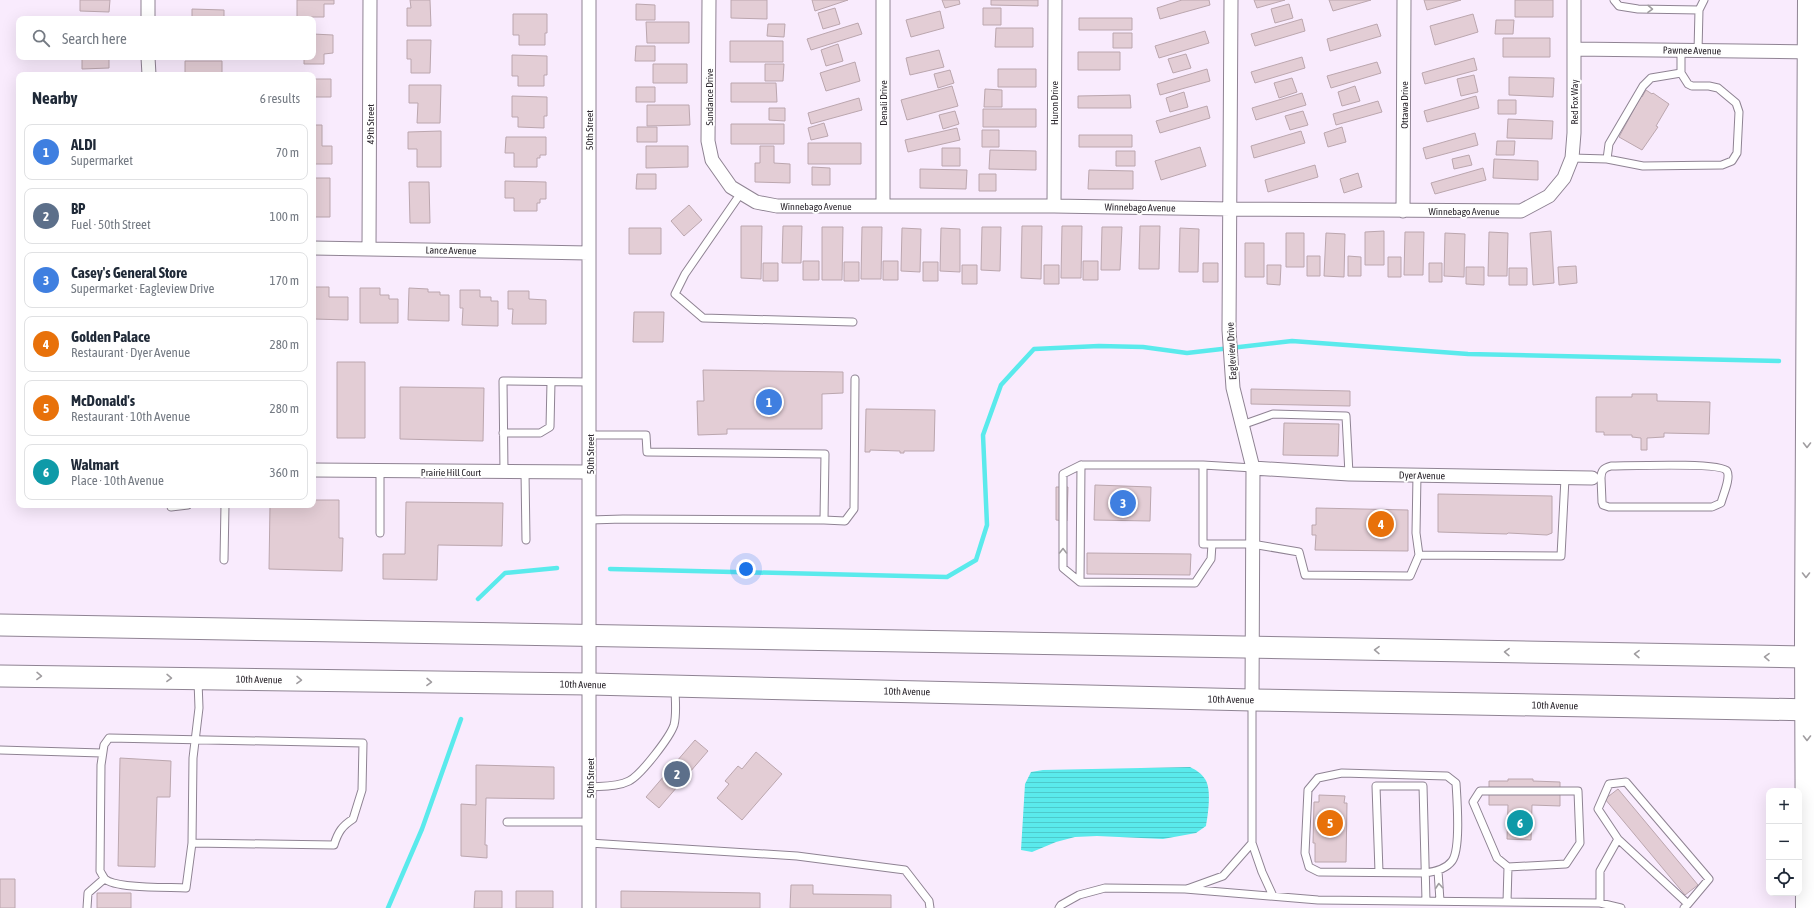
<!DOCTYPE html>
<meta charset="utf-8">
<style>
body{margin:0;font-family:"Asap Condensed",sans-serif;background:#f6f6f7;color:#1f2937}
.controls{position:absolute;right:12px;bottom:12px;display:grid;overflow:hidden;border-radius:8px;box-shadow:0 4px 16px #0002}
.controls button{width:36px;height:36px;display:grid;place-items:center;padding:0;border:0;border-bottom:1px solid #e0e1e3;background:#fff;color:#1f2937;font:20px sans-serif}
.you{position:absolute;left:746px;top:569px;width:14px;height:14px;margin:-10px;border:3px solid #fff;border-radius:50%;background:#1a73e8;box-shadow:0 0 0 6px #1a73e833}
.badge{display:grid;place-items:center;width:26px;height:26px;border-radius:50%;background:#1a73e8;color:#fff;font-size:13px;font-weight:700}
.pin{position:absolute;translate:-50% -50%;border:2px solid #fff;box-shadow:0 1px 4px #0006}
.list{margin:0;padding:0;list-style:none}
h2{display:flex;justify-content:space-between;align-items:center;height:52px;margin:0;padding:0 16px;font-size:17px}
h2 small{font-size:13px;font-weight:400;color:#747a83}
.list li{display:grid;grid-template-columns:26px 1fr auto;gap:12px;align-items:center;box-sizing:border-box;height:56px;margin:0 8px 8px;padding:0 8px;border:1px solid #e0e1e3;border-radius:8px}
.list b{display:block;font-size:15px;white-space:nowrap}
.list p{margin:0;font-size:13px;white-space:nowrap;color:#747a83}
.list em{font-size:13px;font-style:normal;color:#747a83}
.icon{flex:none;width:22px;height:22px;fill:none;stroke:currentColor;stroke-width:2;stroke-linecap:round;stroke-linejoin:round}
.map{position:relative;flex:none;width:1814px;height:908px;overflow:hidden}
.search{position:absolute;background:#fff;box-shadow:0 4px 16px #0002;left:16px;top:16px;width:300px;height:44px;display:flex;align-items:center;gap:10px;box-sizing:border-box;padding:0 14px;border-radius:8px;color:#747a83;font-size:15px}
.panel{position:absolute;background:#fff;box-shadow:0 4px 16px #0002;left:16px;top:72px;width:300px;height:436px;border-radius:8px}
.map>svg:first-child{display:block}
.water{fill:url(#water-rules)}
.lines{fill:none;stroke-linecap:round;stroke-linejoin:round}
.stream{stroke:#5aeaec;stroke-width:4.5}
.building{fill:#e3cdd5;stroke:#bba6ae}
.lane-casing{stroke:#8f8393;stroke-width:9}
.street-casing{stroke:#8f8393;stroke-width:15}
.primary-casing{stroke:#8f8393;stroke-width:23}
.highway-casing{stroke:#8f8393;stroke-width:24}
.lane{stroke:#fff;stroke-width:7}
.street{stroke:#fff;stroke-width:13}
.primary{stroke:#fff;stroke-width:21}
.highway{stroke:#fff;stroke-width:22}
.oneway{stroke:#a09da0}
.labels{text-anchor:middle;stroke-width:4;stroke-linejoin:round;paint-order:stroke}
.street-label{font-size:10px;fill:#2b262d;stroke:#fefefe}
</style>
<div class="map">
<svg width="1814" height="908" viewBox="0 0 1814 908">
<defs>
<pattern id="water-rules" width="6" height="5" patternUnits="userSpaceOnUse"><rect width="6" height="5" fill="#5aeaec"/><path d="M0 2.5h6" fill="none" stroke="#4ec9cb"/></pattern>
</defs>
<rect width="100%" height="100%" fill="#f9ebfd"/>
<path class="water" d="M1190,767C1196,770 1201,773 1205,779C1212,789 1208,815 1206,826L1196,833L1163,839L1097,836L1075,837L1056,842L1032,852L1021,850L1025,784L1031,772L1043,770Z"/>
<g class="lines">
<path class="stream" d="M610,569L947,577L976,560L987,525L983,435L1001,385L1034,349L1099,346L1143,347L1187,353L1292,341L1468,354L1779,361
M478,599L505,573L557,568
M388,908L422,829L461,719"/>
</g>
<path class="building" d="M80,0H110L109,12L80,11Z
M297,0H334V4H324V17H297Z
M410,0H430L431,26H407V8H411Z
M731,0H767V19L731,18Z
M812,0H848L815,11Z
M942,0H959L960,4L945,8Z
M991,0H1038V6L991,5Z
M1182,0H1209L1210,5L1160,19L1157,8Z
M1254,0H1285L1257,8Z
M1329,0H1371L1333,11Z
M1424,0H1461L1427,10Z
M1515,0H1553V17H1515Z
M636,4L655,5V20H636Z
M1289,4L1293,18L1275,23L1271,9Z
M835,8L840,24L823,29L818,13Z
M983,8H1001V25H983Z
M192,9L224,10V19H192Z
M940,11L944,28L911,37L906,20Z
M513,14H547V33H545V45H519V35H513Z
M1473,14L1478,32L1435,45L1430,26Z
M1079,18H1132V30H1079Z
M1302,19L1305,31L1255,46L1251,34Z
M1496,20H1514L1513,34H1495Z
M646,22H689V43H647Z
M858,23L862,34L811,50L807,39Z
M768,24H785L784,37L767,36Z
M1377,24L1381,36L1330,51L1327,39Z
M996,28H1033V47H995Z
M1205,31L1209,43L1159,58L1155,46Z
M1113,33H1132V48H1113Z
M313,34L333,35V53L324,54V64H304V57H313Z
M1503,38H1550V57H1503Z
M407,40H431L430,73H411V59H407Z
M730,41H783V62H730Z
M838,44L843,61L826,66L821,50Z
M636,46H655V61H635Z
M939,50L944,67L910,75L906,58Z
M1078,52H1120V70H1078Z
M1186,54L1191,68L1173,73L1168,59Z
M512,55L547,56V75H544V86H518V76H512Z
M82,57H109V68L82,69Z
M1302,57L1305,68L1255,83L1251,72Z
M1474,58L1477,70L1425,84L1422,73Z
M185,61H222V75H185Z
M855,62L860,81L826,91L820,73Z
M1377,62L1381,73L1331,88L1327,76Z
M653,64H687V83H653Z
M765,64H784L783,81H765Z
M998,69H1036V87H998Z
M1207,69L1210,81L1160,95L1157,84Z
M950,70L954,83L938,88L934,74Z
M1474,75L1478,92L1461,96L1457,79Z
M1509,77L1554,78L1553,97L1509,95Z
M1292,78L1297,92L1279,98L1274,83Z
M313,79H331V97H314V117H313Z
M731,83H776L777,102H731Z
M409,85H441L440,123H417L418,103H409Z
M952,86L958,106L907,120L901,100Z
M1355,86L1360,101L1342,106L1338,92Z
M636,87H655V102H636Z
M985,89L1002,90V107H984Z
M1646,90L1652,94L1653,93L1669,104L1656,126L1658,127L1642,150L1619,137L1641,96L1642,97Z
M1184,92L1188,107L1170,112L1166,98Z
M1302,93L1306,105L1256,120L1252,108Z
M1130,95L1131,108H1078V96Z
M512,96L547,97V116H544V128L518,127V117H512Z
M1476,96L1479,108L1427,122L1424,111Z
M859,98L862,110L811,124L808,113Z
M1498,100H1516V114H1498Z
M1378,101L1382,112L1336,125L1333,114Z
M647,105H689L690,125L647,126Z
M1207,106L1210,118L1160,133L1156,121Z
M769,108H785V121L769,120Z
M983,109H1036V127H983Z
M955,111L959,124L943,129L939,115Z
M1303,111L1308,125L1290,130L1285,116Z
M1508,119L1553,121L1552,139L1507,138Z
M824,123L828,136L811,140L808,128Z
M731,124H784V144H731Z
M313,125H322V146H332V164H313Z
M637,127H657V142H637Z
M1342,127L1346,142L1328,147L1324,133Z
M957,128L960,140L908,152L905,140Z
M982,130H999V147H982Z
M441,131V167H417V149H408V132Z
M1301,131L1305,143L1254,158L1251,146Z
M1475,133L1478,145L1426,159L1423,148Z
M1079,135H1132V147H1079Z
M506,137H546V155H540V158H537V167H514V153H505Z
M1497,141H1515L1514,155H1496Z
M808,143H861V164H808Z
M646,146H688V167L646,168Z
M760,146H774V163L790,164V183L755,182V163H760Z
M1200,147L1206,166L1161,180L1155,161Z
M942,148H960V166H942Z
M990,150L1036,151V170L989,169Z
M1116,151H1135V166H1116Z
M1469,155L1472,165L1454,169L1452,159Z
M1494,159L1538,161V180L1493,178Z
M1315,165L1318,177L1268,192L1265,180Z
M812,167L830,168V185H812Z
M1483,168L1486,180L1435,194L1431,183Z
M920,169L967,170L966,189L920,188Z
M1089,170L1133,171V189H1088Z
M1358,173L1362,187L1344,193L1340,179Z
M637,174H656V189H636Z
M979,174H996V191H979Z
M313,178H330V217H313Z
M505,181L546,182V199H540V203H537V211H514V198H505Z
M409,182H429L430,223H410Z
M689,205L702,220L684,236L671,221Z
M741,226H762L761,279L741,278Z
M783,226H802L801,263H782Z
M1022,226H1042L1041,279L1021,278Z
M1062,226H1082L1081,278H1061Z
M1140,226H1160L1159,269H1139Z
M822,227H843L842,280H822Z
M862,227H882L881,279H861Z
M982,227H1001L1000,271L981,270Z
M1102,227H1122L1120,270H1101Z
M629,228H661V254H629Z
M902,228L921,229L920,272L901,271Z
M941,228L960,229V272L940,271Z
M1180,228L1199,229L1198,272H1179Z
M1384,231V265H1365V232Z
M1551,231L1554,283L1533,285L1530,233Z
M1405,232H1424L1423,275H1404Z
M1489,232L1508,233L1507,276H1488Z
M1286,233H1304V267H1286Z
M1326,233L1345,234L1344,277L1324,276Z
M1445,233L1465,234L1464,277L1444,276Z
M1245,243H1264V277H1245Z
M1307,256H1320V276H1307Z
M1348,256L1361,257V276H1348Z
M1388,257H1401V277H1388Z
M803,261H819V280H803Z
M883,261H898V280H883Z
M1083,261H1098V280H1083Z
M844,262H859V281H844Z
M923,262H938V281H923Z
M763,263H778V281H763Z
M1203,263H1218V282H1203Z
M1429,263H1442V282H1429Z
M962,265H977V284H962Z
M1044,265H1059V284H1044Z
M1267,265H1281L1280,285L1267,284Z
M1576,266L1577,283L1559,285L1558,267Z
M1466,267H1484V285L1466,284Z
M1509,268H1527V285H1509Z
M313,287H329V297H348V320L314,319Z
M360,288H380V295H389V299H398V323H360Z
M409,288L428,289V292H440V295H449V321L408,320Z
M460,290H480V297H491V301H498V326L462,325L463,308H460Z
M508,291H529V299L546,300V324H512L513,309H508Z
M634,312H664L663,342H633Z
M337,362H365V438H337Z
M313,365H314V401H313Z
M703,370L843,372V393L822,394V429H727V434L698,435L697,401H704Z
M400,387L484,388L483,441L400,439Z
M1251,389L1350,391V406L1251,404Z
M1632,394H1657V401L1710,402L1709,434L1664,433V437L1647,438V450H1641V438L1632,437V435H1604V432H1596V397H1632Z
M866,409L935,410L934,451H904V453H900V451L870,450V452H865Z
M1284,423L1339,424L1338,456L1283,455Z
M1095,485L1151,487L1150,521L1094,520Z
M1056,487H1068L1067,521L1056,520Z
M1438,494L1552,496V533L1547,535L1508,533L1507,534L1438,532Z
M313,500H339V538H343L342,571L269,569L270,505H313Z
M406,502L503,503L502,546L438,545L437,580L383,579V554H405Z
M1316,508L1408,510V551L1315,550L1316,535H1312V525H1316Z
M1087,553L1191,554L1190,575L1087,574Z
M695,740L708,751L659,808L646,797Z
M756,752L782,774L742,820L717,798L729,784L725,781L738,766L742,769Z
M120,758L171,761L170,797H157L155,867L118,866Z
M476,765L554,767V799L486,798L485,845H487V858L461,856V804L476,805Z
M1508,779H1533V781L1560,782V806L1532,805L1531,840L1507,839L1508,805H1489V781H1508Z
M1618,789L1698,885L1685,895L1605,799Z
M1319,795L1345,796L1344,803H1347L1346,862H1315V843H1313L1314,802H1319Z
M0,879H15V908H0Z
M791,885H813V894L891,895V908H790Z
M475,891H502V908H474Z
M516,891H553V908H516Z
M621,891L760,893V908H621Z
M97,893H131V908H97Z"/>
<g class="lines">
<g class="lane-casing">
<path id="lane" d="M1614,0L1619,6L1638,9L1699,10
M1698,51L1699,10L1704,0
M1572,158L1607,159L1643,166L1722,165L1732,161L1737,153L1739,112L1736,103L1718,88L1709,86H1692L1688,84L1681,73V50
M1607,159L1609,144L1643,86L1651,78L1681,73
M741,193L685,274L675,294L703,318L853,322
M1242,425L1273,414L1346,416L1349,474
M503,433H540L550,427L551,382
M590,435H646L647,452L825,454L824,520L623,519L590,520
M1203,465H1081L1080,582L1195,583L1211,559L1212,544
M1253,468L1203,465V544H1252L1299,552L1305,575L1410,576L1419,555L1561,556L1565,478
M380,471V533
M504,472L503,381L589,382
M525,472L526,540
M1417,475L1416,533L1419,555
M1592,478H1601L1602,502L1603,505L1609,507H1712L1721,503C1723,495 1731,478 1727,471C1721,462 1626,466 1611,466C1604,468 1601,470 1601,478
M171,507L188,505
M824,520L845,521L854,509L855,379
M224,560L225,505
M1080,582L1063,568V474L1081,465
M1252,703V843L1262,872L1273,896
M0,750L102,753
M1342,773L1447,776L1456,783C1457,800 1461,849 1452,861C1446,869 1434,872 1424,873L1319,872L1309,867L1305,853L1308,790L1318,778Z
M590,787C603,786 617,787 629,781C641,775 670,737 674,725C677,714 675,699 675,688
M1480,791H1578L1580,843L1566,864L1508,867L1497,858L1473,802Z
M507,822H590
M1618,839L1598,809L1609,784L1626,782L1709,879L1688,904
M192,843L186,888C170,887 116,889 105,879C103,877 102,874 100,871L101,765L104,745L109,738L363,743L362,790L353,819C342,826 338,832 334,845L192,843L193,758L199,708L198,681
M589,843L797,856L905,870L929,901L930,908
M1438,871L1440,901
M1379,872L1376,786H1423L1426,901
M1187,889L1223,876L1252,843
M1507,902L1508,867
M1600,903V871L1618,839L1688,904L1684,908
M87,908L88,893L104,879
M1059,908L1061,905L1079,895L1105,888L1185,889L1318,900L1600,903L1621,908"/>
</g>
<g class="street-casing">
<path id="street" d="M148,0V19
M589,0V908
M709,0L708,141L712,160L731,187L756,202L777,206H1054L1230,209L1521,211L1549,196L1564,178L1572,158L1574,133V0
M1231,0L1229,330L1233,388L1253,468L1252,700
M1574,49L1814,52
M148,57L149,75
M883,206V0
M1054,206L1055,0
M1403,211L1404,0
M313,248L588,253
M369,249L370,0
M1253,468L1349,474L1592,478
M313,470L589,472"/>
</g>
<g class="primary-casing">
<path id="primary" d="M0,625L1806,657
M0,676L590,684L1252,700L1814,710"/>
</g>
<g class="highway-casing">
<path id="highway" d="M1807,908L1806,638L1809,0"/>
</g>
<use href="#lane" class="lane"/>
<use href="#street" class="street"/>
<use href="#primary" class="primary"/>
<use href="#highway" class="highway"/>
</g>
<defs><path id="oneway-chevron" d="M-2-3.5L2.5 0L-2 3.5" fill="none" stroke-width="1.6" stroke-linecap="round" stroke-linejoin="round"/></defs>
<g class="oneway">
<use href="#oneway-chevron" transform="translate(1650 9) rotate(1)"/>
<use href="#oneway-chevron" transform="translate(1807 445) rotate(90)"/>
<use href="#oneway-chevron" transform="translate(1063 551) rotate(-90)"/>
<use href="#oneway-chevron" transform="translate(1806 575) rotate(90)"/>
<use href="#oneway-chevron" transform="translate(1377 650) rotate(-179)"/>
<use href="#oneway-chevron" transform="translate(1507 652) rotate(-179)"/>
<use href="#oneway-chevron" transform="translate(1637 654) rotate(-179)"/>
<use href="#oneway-chevron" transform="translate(1767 657) rotate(-179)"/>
<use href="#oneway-chevron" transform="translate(39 676) rotate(1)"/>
<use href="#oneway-chevron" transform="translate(169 678) rotate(1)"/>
<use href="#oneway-chevron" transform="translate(299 680) rotate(1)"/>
<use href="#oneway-chevron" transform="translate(429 682) rotate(1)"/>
<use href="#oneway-chevron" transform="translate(1807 738) rotate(90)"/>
<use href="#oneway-chevron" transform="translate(1439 886) rotate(-95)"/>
</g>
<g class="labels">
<g class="street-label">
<text transform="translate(1692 50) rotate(1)" y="4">Pawnee Avenue</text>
<text transform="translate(709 97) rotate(-90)" y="4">Sundance Drive</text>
<text transform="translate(1574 102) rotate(-90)" y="4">Red Fox Way</text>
<text transform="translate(883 103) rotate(-90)" y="4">Denali Drive</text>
<text transform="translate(1054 103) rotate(-90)" y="4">Huron Drive</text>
<text transform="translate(1404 105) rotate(-90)" y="4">Ottawa Drive</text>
<text transform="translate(370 124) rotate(-90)" y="4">49th Street</text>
<text transform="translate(589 130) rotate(-90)" y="4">50th Street</text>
<text x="816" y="210">Winnebago Avenue</text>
<text transform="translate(1140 207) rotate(1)" y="4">Winnebago Avenue</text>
<text x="1464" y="215">Winnebago Avenue</text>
<text transform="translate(451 250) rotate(1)" y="4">Lance Avenue</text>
<text transform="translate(1231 351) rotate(-93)" y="4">Eagleview Drive</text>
<text transform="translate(590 454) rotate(-90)" y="4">50th Street</text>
<text x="451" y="476">Prairie Hill Court</text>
<text transform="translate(1422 475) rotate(1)" y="4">Dyer Avenue</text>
<text transform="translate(259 679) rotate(1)" y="4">10th Avenue</text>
<text transform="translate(583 684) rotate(1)" y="4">10th Avenue</text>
<text transform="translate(907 691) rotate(1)" y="4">10th Avenue</text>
<text transform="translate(1231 699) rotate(1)" y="4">10th Avenue</text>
<text transform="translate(1555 705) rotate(1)" y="4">10th Avenue</text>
<text transform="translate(590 778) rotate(-90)" y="4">50th Street</text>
</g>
</g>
</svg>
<div class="controls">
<button>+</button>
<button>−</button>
<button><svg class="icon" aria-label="locate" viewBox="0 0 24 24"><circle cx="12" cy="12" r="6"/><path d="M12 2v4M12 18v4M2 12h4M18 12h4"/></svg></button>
</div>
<div class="you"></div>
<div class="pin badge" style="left:769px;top:402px;background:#3f7fe0">1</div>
<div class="pin badge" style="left:677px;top:774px;background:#5c6f8a">2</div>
<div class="pin badge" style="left:1123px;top:503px;background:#3f7fe0">3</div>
<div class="pin badge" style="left:1381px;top:524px;background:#e8710a">4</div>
<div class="pin badge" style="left:1330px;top:823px;background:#e8710a">5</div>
<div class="pin badge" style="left:1520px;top:823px;background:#0f9aa8">6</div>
<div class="search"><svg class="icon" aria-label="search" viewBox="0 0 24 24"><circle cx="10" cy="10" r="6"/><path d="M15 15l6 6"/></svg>Search here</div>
<section class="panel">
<h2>Nearby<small>6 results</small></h2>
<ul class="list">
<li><span class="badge" style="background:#3f7fe0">1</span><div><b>ALDI</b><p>Supermarket</p></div><em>70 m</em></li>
<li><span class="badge" style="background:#5c6f8a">2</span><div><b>BP</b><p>Fuel · 50th Street</p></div><em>100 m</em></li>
<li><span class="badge" style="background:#3f7fe0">3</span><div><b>Casey's General Store</b><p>Supermarket · Eagleview Drive</p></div><em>170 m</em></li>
<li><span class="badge" style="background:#e8710a">4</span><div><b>Golden Palace</b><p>Restaurant · Dyer Avenue</p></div><em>280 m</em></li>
<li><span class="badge" style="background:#e8710a">5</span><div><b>McDonald's</b><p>Restaurant · 10th Avenue</p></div><em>280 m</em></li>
<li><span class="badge" style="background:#0f9aa8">6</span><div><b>Walmart</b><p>Place · 10th Avenue</p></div><em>360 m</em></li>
</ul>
</section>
</div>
